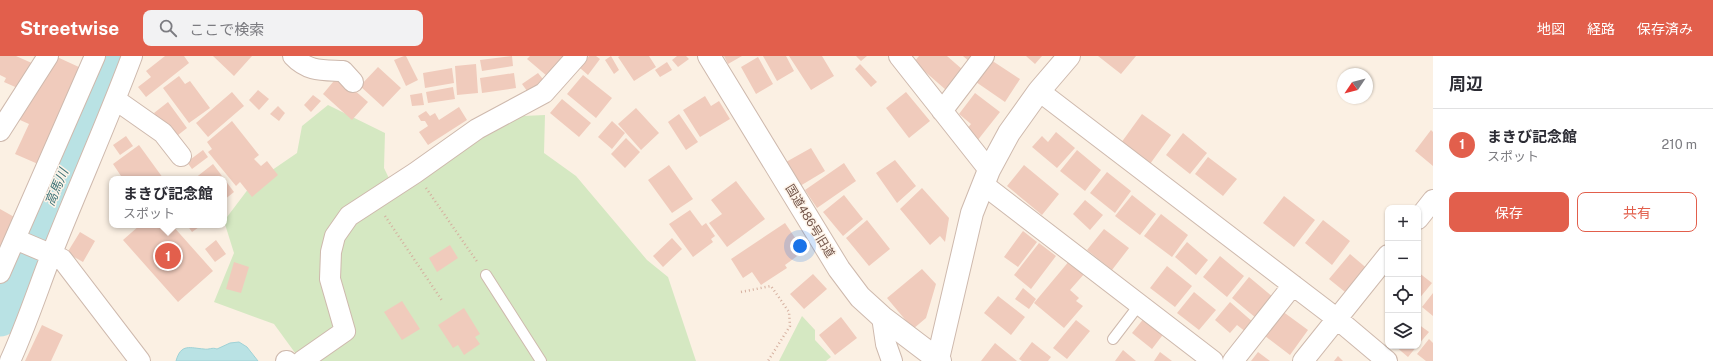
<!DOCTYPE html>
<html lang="ja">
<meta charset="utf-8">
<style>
body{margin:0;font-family:"Public Sans","Noto Sans JP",sans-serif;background:#f2f2f3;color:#2b2b33}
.controls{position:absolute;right:12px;bottom:12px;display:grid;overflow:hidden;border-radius:8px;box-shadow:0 1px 3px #0004}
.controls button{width:36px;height:36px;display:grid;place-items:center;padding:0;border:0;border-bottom:1px solid #e1e1e2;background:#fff;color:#2b2b33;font:20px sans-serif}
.compass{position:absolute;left:1337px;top:12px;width:36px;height:36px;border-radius:50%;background:#fff;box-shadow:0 1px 3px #0004;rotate:235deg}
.you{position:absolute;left:800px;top:190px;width:14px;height:14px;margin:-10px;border:3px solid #fff;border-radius:50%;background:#1a73e8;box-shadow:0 0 0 6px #1a73e833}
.badge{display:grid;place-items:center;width:26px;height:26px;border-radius:50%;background:#e25f4c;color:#fff;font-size:13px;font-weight:700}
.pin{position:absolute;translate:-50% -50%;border:2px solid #fff;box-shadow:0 1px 4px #0006}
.popup{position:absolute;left:109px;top:120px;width:118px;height:52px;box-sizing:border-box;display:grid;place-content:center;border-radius:8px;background:#fff;filter:drop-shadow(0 1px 3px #0005);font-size:13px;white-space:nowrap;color:#7c7c81}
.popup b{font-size:15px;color:#2b2b33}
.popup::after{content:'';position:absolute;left:50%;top:100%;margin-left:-8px;border:8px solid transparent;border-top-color:#fff}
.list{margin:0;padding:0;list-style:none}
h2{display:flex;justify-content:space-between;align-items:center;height:52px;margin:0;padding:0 16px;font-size:17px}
h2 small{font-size:13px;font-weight:400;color:#7c7c81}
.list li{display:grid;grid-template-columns:26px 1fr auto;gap:12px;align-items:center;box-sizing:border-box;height:72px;padding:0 16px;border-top:1px solid #e1e1e2}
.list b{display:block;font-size:15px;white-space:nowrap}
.list p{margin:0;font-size:13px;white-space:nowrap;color:#7c7c81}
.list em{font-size:13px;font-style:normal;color:#7c7c81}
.actions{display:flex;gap:8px;padding:12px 16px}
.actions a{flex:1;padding:9px 0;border:1px solid #e25f4c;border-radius:8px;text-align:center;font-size:14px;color:#e25f4c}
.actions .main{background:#e25f4c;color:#fff}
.icon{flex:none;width:22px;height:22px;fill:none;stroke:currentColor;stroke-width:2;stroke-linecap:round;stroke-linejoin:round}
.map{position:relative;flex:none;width:1433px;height:305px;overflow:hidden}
header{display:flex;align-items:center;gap:24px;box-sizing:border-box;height:56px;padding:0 20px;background:#e25f4c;color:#fff}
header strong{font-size:19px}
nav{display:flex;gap:22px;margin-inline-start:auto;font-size:14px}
.search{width:280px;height:36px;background:#f2f2f3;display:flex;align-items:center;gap:10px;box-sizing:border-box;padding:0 14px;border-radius:8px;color:#7c7c81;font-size:15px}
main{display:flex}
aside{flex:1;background:#fff}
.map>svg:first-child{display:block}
.green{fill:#d5e8c2}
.water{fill:#b9e2e4;stroke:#9fd2d6}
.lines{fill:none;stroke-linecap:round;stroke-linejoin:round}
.river{stroke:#b9e2e4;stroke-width:37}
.building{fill:#f0cbbc}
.service-casing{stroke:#ceb9ad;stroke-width:12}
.minor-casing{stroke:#ceb9ad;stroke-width:22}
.tertiary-casing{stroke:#ceb9ad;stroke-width:24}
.path{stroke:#d5af9f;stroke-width:2.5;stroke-dasharray:1 3;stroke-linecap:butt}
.service{stroke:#fff;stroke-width:10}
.minor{stroke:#fff;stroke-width:20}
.tertiary{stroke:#fff;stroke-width:22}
.labels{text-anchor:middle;stroke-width:3;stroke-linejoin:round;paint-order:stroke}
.street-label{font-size:12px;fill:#73554a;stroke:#fef4e9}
.water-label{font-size:13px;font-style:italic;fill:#3f7478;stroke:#fef4e9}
</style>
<header>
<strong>Streetwise</strong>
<div class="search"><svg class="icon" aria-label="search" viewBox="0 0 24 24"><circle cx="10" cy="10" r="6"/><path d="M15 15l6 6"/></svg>ここで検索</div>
<nav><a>地図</a><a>経路</a><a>保存済み</a></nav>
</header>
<main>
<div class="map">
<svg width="1433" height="305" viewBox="0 0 1433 305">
<rect width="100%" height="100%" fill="#fbf0e3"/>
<path class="green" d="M328,49L385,77L384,112L397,139L502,68L523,60L545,59L544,97L576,120L647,204L668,221L696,305H301L274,268L214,246L234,197L224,165L252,128L297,97L302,70Z
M802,260L815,274V284L831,301L826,305H779Z"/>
<path class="water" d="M239,286L247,291L258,305H176C181,287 190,292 204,293C209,294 212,291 217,293L230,287Z"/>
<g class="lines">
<path class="river" d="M0,262L112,0"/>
</g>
<path class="building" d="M0,0H16L34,8L22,34L4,26L6,22L0,19Z
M49,0H55L81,12L38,108L15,98L29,68L20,64Z
M165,0H184L189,7L146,41L138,31L151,21L146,15Z
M213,0H252L234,20Z
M404,0H406L418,24L406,30L394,4Z
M512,0L513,10L482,15L480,4Z
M530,0H565L547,20L527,3Z
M589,0H596L600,3L588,19L580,12Z
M611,0L619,14L614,18L605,4Z
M620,0H649L656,11L634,25L618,1Z
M677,0H686L689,3L678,11L672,4Z
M724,0H742L728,8Z
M763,0H786L794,15L777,25Z
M789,0H822L834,20L811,34Z
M856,0H867L861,5Z
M919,0H947L963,14L946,34L914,6Z
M963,0H976L971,7Z
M1026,0H1042L1035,8Z
M1098,0H1136L1121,18Z
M758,1L773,28L756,38L741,11Z
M991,4L1020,23L1005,46L976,26Z
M667,6L672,14L660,21L655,14Z
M476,8L478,37L457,39L455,10Z
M860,8L877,26L871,31L855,13Z
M378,11L401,32L383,51L360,30Z
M452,12L454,27L425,32L423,17Z
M514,17L516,32L482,37L480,22Z
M538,17L546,27L530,39L522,28Z
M583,19L612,42L596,62L567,38Z
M179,20L185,28L190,25L210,52L189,67L163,32Z
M338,20L368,46L352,64L323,38Z
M453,31L455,43L428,47L426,36Z
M258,34L269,43L259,54L249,44Z
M232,36L244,50L208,81L196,67Z
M906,36L930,65L909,82L886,52Z
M422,37L424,49L412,50L410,39Z
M975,37L1000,56L977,85L965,75L971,68L959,58Z
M313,39L321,45L311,56L304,49Z
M705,40L711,50L719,45L730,63L700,81L683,54Z
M562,43L591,67L579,81L550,57Z
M168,46L187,72L173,83L154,57Z
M278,50L285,57L279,65L270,58Z
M459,51L467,64L428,89L419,76L428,70L425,65H421L418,60L426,55L430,60L435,57L439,64Z
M636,52L659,77L641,94L618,68Z
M679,58L698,86L686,94L668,66Z
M1142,58L1171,79L1150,108L1121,87Z
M232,65L259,99L254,103L261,110L267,105L278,119L252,141L240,126L236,130L208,96L212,93L207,86Z
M612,65L625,77L612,93L598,81Z
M1431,74L1433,76V110L1415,95Z
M1056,76L1075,92L1057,112L1032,91L1042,80L1048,86Z
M1183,77L1207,97L1190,118L1166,99Z
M126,80L133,90L120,99L113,89Z
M626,82L640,96L625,112L611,98Z
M139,89L163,122L161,123H123L113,108Z
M811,92L825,115L800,130L786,106Z
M203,94L208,101L192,113L187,106Z
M1077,94L1101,114L1085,135L1060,115Z
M1208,101L1237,123L1223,140L1195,118Z
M895,104L916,130L897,147L876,117Z
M844,107L856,125L817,152L805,134Z
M213,108L234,136L224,144V123H194Z
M669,109L693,143L672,157L648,124Z
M1024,109L1059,138L1042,159L1007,130Z
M1107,116L1131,135L1115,157L1090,137Z
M736,125L765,163L727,191L709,167L722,158L711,144Z
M922,132L949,162L945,186L940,180L930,189L900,153Z
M844,139L863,163L843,180L823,156Z
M1132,139L1156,158L1140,179L1115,160Z
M1284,140L1315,164L1294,191L1263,167Z
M1085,144L1103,159L1090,174L1073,158Z
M0,153L16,162L0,195Z
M690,154L702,170L706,167L715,180L711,183L713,186L693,201L669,168Z
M1161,158L1188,179L1172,201L1144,180Z
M867,164L890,193L869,210L846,182Z
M1323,164L1350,185L1332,209L1305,187Z
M785,167L804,195L785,209L787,212L761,229L752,216L743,222L731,203Z
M140,169H172L213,215L178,246L123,184Z
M187,169H202L192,176Z
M1104,173L1129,192L1112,214L1087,194Z
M1023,175L1037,186L1018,211L1004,201Z
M80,176L95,185L83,206L67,197Z
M672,182L682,193L663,211L653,200Z
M216,184L226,198L215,206L205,193Z
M1187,186L1208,204L1196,219L1175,201Z
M1039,187L1056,200L1031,233L1014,219Z
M450,189L458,202L437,216L429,202Z
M1350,198L1370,215L1350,240L1329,223Z
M1220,200L1244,220L1227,241L1203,221Z
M1070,204L1085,217L1070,234L1079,242L1076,245L1083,250L1064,272L1034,247Z
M234,206L249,211L241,237L226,233Z
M1167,210L1192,230L1175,251L1150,232Z
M922,213L936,228L926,262L913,273L887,242Z
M1418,216L1432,227L1418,244Z
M813,218L827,233L804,253L790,238Z
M1249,221L1273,241L1256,262L1232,242Z
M1023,232L1036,243L1029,253L1015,243Z
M1194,236L1216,254L1199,274L1177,257Z
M1433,237V260L1422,251Z
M998,240L1025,261L1011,279L984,257Z
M402,245L420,273L402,284L384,256Z
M1230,246L1254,267L1246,276L1237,269L1230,277L1215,264Z
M464,252L480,278L475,281L480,288L464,299L458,289L453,292L438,269Z
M1282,255L1308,274L1290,299L1265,280Z
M841,261L857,282L835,299L819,279Z
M1145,261L1165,276L1152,293L1132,277Z
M1076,264L1090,275L1067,303L1053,292Z
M1418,268L1429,276L1418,289Z
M42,269L63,279L51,305H25Z
M1429,283L1433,287V305H1426L1417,298Z
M1032,286L1051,301L1048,305H1022L1019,303Z
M995,287L1017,305H981Z
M1395,290H1417L1408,301Z
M1123,294L1136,305H1115Z
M1160,296L1172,305H1154Z
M1258,296L1270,305H1251Z
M1338,300L1343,305H1334Z"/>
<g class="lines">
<g class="service-casing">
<path id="service" d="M486,219L541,305
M1113,283L1139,249"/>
</g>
<g class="minor-casing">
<path id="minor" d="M293,0C308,16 323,14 343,15L353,26
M899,0L989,114
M1039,35L1336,262L1387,305
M116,44L163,77L181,100
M942,55L984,0
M0,75L48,0
M984,129L1213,305
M1418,163L1433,144
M15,183L62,203L140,305
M0,217L95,0
M882,261L886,288L892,305
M10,305C26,270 38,233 52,197C78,131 107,67 132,0
M286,305H287
M302,305L345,275L330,223L331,196L335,180L349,160L415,117L477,73L544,37L577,0
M1233,305L1293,229
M1303,305L1388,199"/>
</g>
<g class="tertiary-casing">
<path id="tertiary" d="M709,0L839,213L860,241L882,261L940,305
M938,303L972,157L989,114L1009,77L1039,35L1069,0"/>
</g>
<path class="path" d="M426,132L478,207
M385,160L443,246
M741,236L771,230L789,256L790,270L768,305"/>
<use href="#service" class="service"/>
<use href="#minor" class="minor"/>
<use href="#tertiary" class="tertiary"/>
</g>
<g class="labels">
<g class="street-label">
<text transform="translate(810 165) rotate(59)" y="4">国道486号旧道</text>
</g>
<g class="water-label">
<text transform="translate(56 131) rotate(-67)" y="5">高馬川</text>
</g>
</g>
</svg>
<div class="controls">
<button>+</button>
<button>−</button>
<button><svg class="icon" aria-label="locate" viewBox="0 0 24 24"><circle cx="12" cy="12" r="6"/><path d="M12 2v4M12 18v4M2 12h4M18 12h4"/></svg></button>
<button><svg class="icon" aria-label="layers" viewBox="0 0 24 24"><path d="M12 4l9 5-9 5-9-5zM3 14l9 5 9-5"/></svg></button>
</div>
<svg class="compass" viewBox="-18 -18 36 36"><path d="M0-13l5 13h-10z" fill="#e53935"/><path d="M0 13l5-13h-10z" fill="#7c7c81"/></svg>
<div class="you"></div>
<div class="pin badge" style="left:168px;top:200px">1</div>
<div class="popup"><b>まきび記念館</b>スポット</div>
</div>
<aside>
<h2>周辺<small></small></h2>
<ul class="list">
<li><span class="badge">1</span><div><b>まきび記念館</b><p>スポット</p></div><em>210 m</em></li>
</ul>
<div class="actions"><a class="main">保存</a><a>共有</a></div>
</aside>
</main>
